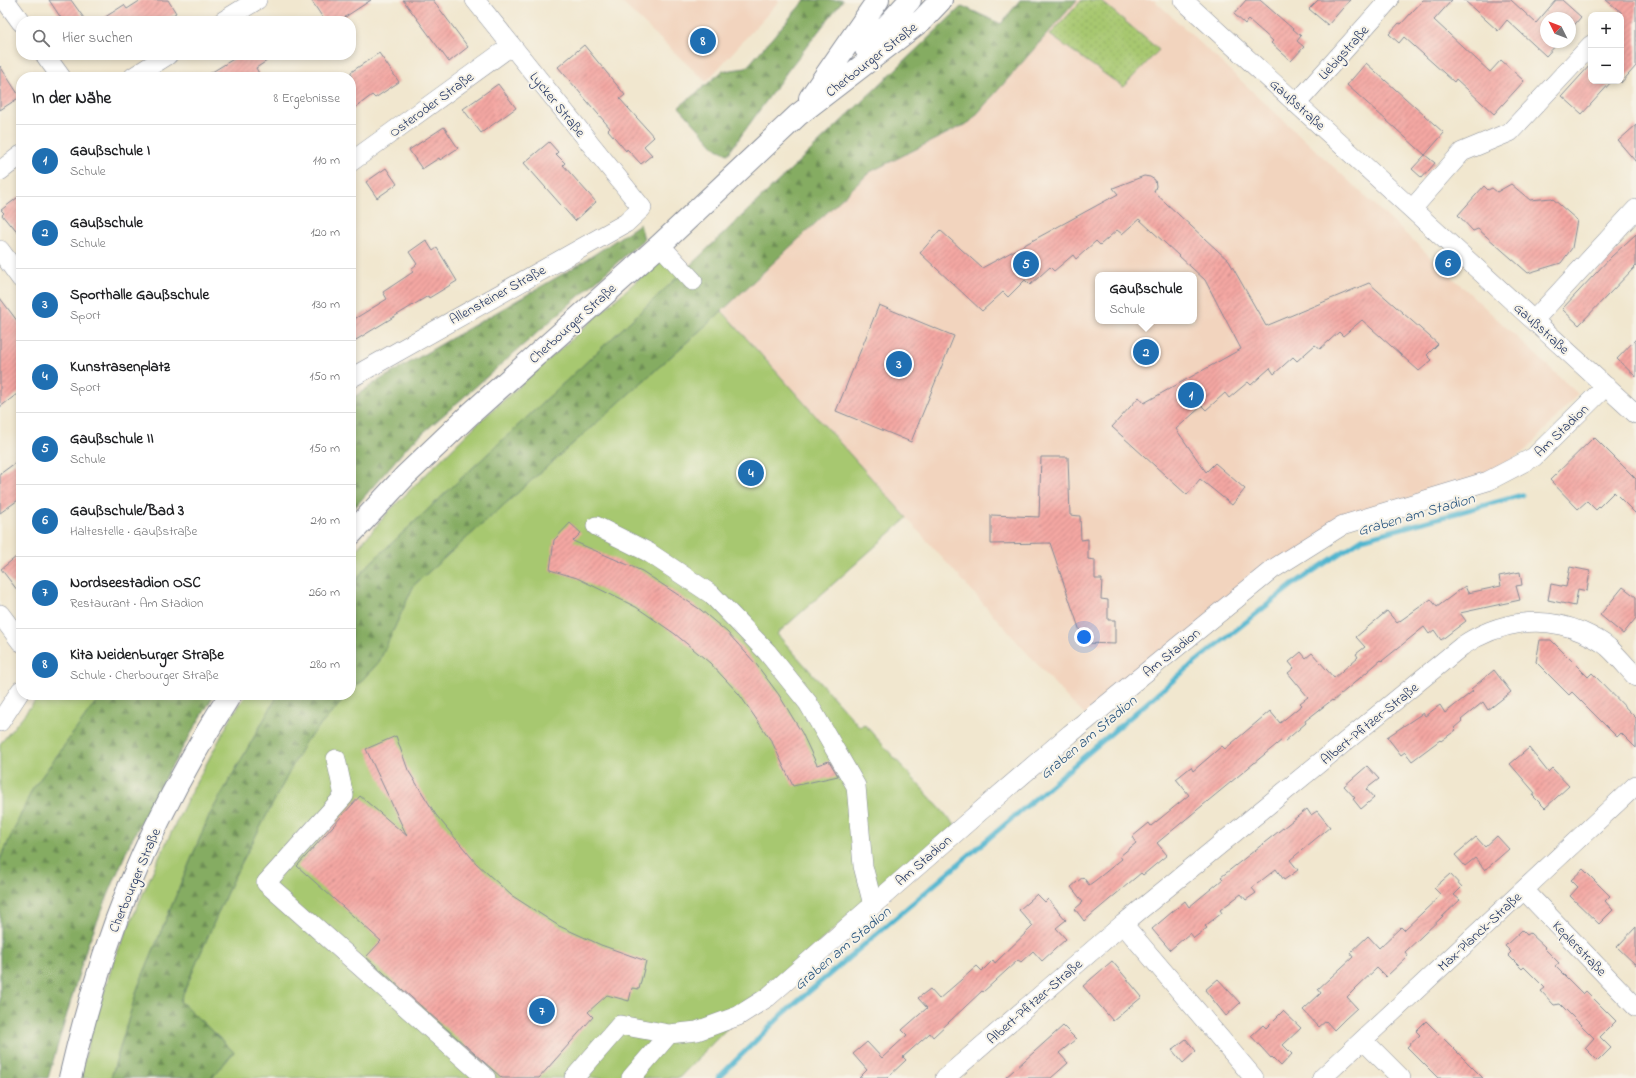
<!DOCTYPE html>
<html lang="de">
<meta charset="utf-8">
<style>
body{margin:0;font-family:"Indie Flower",sans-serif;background:#f6f6f6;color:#202124}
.controls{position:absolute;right:12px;top:12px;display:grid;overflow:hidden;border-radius:8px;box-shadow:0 2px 6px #0003}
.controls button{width:36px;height:36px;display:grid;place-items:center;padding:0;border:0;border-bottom:1px solid #e0e0e0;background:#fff;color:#202124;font:20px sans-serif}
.compass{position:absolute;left:1540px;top:12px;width:36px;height:36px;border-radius:50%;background:#fff;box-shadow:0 2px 6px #0003;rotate:312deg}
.you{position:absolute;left:1084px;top:637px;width:14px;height:14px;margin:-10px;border:3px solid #fff;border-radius:50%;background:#1a73e8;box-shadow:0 0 0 6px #1a73e833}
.badge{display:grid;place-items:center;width:26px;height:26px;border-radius:50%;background:#1f6fb2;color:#fff;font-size:13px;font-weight:700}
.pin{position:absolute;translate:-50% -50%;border:2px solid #fff;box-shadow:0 1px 4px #0006}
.popup{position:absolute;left:1095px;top:272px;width:102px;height:52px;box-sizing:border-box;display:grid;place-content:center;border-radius:8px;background:#fff;filter:drop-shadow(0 1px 3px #0005);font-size:13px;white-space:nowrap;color:#757577}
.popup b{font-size:15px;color:#202124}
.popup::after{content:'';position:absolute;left:50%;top:100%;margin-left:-8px;border:8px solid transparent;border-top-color:#fff}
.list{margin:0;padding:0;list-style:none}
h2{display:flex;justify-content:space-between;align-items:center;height:52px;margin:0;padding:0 16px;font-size:17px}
h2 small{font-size:13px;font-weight:400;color:#757577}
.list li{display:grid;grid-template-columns:26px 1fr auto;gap:12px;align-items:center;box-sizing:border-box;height:72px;padding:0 16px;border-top:1px solid #e0e0e0}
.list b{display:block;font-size:15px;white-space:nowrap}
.list p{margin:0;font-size:13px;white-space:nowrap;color:#757577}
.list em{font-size:13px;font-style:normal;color:#757577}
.icon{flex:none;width:22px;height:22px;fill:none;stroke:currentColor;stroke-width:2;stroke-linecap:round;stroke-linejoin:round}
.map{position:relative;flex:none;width:1636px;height:1078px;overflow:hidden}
.search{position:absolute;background:#fff;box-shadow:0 2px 6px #0003;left:16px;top:16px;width:340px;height:44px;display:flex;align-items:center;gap:10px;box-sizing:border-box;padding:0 14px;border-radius:16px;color:#757577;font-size:15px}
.panel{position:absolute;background:#fff;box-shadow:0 2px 6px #0003;left:16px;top:72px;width:340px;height:628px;border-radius:16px}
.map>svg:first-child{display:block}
.built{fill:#f2d4be;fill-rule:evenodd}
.green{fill:#a7c870;stroke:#617c67}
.forest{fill:url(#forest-firs);stroke:#506e60}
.park{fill:url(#park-dots);stroke:#617c67}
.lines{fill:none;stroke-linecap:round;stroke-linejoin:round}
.stream{stroke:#50b5cf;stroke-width:5}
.building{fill:url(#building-hatch)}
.minor-casing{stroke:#868b96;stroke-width:20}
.major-casing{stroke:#868b96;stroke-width:24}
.minor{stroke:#fff;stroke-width:19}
.major{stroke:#fff;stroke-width:22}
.labels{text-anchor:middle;stroke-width:4;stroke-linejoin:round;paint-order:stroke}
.street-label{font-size:14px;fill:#1b2f5e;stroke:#f7f3e8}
.water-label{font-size:15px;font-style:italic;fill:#2b5780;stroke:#f7f3e8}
</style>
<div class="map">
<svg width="1636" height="1078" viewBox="0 0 1636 1078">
<defs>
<pattern id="forest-firs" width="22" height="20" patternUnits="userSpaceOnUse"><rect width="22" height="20" fill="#85ac62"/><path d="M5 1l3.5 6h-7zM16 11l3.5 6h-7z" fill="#6c8c54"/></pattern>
<pattern id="park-dots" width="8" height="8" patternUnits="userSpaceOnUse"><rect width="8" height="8" fill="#a7c870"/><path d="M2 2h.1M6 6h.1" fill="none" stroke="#8fac63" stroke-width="1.8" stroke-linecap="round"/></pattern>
<pattern id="building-hatch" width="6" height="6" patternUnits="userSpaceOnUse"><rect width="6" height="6" fill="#f4a7a3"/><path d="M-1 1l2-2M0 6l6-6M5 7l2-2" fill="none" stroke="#c58888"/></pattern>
</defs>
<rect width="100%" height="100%" fill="#f7f3e8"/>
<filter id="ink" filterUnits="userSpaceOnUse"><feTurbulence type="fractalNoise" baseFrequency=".025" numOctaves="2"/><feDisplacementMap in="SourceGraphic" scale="8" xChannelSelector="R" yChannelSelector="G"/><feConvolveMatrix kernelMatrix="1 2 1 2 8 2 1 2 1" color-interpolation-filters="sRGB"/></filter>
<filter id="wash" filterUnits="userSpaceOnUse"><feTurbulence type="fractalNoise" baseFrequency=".012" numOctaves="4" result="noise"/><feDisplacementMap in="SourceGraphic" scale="16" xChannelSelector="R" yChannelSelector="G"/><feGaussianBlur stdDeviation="0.9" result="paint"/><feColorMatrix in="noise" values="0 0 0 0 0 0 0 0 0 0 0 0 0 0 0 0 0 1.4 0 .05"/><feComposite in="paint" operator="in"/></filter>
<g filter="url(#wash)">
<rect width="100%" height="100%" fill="#f1e7cf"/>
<path class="built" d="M619,0H780L706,82Z
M1077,0H1154L1578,394L1527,449L1488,477L1341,519L1085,715L1070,701L722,311L870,172L970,122ZM1098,275H1194V321H1098Z"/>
<path class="green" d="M663,257L680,275L366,567L351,588V556L389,511L475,426Z
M722,311L907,518L777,634L860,727L864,724L955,825L765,989L679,1078H212L234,1052L180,1001L231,883L305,742L348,695H351V692L379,662L414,585Z
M40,695H101L32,790L0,860V744Z
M246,695H278L209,816L138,987L111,1078H80L90,1036L114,960L156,864L189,796L232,716Z"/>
<path class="forest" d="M805,0H843L789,69L728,154L717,149L679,107L723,71L746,68Z
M1020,0H1077L970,122L870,172L722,311L414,585L379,662L351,692V588L366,567L680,275L962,6L1001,24Z
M640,224L644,239L408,446L351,512V399L376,382L580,264Z
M101,695H214L166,776L129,845L87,946L48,1078H0V860L32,790Z
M278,695H348L305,742L231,883L180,1001L234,1052L212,1078H111L138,987L209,816Z"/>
<path class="park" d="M1082,0H1100L1159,50L1123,87L1050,35Z"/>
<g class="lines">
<path class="stream" d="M718,1078L783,1014L1183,672L1295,583L1362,539L1522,495"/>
</g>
<g id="blocks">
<path class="building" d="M49,0H71L86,21H63Z
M141,0H168L176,13L163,21H99L124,5L127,9Z
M311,0H371L339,21H325Z
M403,0H433L468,47L449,62Z
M1246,0H1260L1301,36L1297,41L1304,47L1291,61L1271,43L1273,41L1248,19L1245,24L1234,14Z
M1318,0H1350L1328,25L1309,9Z
M1423,0H1452L1434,20L1490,72L1501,60L1524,81L1494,114L1456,79L1454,82L1404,37L1399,43L1389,34L1399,23L1401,24Z
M1464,0H1511L1536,23L1556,0H1562L1581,17L1570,30V18H1546V42H1559L1546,56L1507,20L1498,31Z
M1606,0H1636V66L1621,83V12Z
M584,45L625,95L620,99L654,137L644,146L652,155L641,164L627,149L626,151L608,130L610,128L558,67Z
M379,53L399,82L375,98L372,95L351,111V72Z
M240,55H276L256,68L261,77H204Z
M1366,63L1444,133L1425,155L1435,163L1422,178L1412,169L1425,155L1347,85Z
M1591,64V81H1612L1582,114L1562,96Z
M0,66L20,97L0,110Z
M498,84L516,108L481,133L463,109Z
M1636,125V162L1618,141Z
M444,127L458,148L440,160L439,158L422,169L409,150Z
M549,142L558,152L556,154L565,163L563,165L596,202L575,221L524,163Z
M386,168L397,184L377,198L366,182Z
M1144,176L1150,177L1155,180L1156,186L1154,192L1229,261L1266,326L1369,283L1438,344L1427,355L1432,360L1419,371L1362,320L1343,336L1339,332L1320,349L1315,345L1297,361L1293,357L1274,374L1270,368L1251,385L1248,382L1229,398L1225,393L1206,410L1202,406L1176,429L1206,472L1215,463L1245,489L1232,505L1200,479L1187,495L1112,427L1139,397L1144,403L1241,349L1205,280L1139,219L1122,234L1117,230L1100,245L1096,241L1076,259L1073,255L1054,271L1050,267L1030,285L1025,280L1008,297L1003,292L982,311L920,253L940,230L982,268L1118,194L1113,188Z
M1511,184L1530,200L1552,198L1577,220L1572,248L1561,263L1528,273L1478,229L1473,231L1458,215L1484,186L1488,190L1492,188L1497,192Z
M21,195V236L11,224L10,225L2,215L4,213L1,210Z
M1636,234V266L1579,325L1562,309L1611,257Z
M426,240L433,251L437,248L457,281L429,298L428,296L351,343V321L387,299L383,292L413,272L411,269L417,264L409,252Z
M0,298L21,326V391L0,407Z
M879,305L954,336L911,442L836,411Z
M1636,339V377L1617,359Z
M1594,437L1636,479V514L1614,492L1596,510L1587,501L1578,509L1550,480Z
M1041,457H1068L1070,515L1080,516L1081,540L1088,539V559L1095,560V579H1102L1101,599L1108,600V620H1115V644L1084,643L1050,543L991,544V515L1039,517Z
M15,463L21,471V498L0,513V474Z
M570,523L581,533L573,541L642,571L701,610L727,632L756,664L779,695L802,733L817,765L829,761L838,776L793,786L772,742L739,694L710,663L675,634L636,607L577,578L550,570L554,540Z
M21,553V595L1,569Z
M1570,567L1590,571L1587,591L1578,589L1575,606L1548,600L1551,584L1566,587Z
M1520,572L1522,585L1516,586L1520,600L1460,613L1466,621L1441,640L1434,630L1429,634L1424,627L1382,661L1381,660L1333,701L1332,700L1305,721L1306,723L1284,742L1282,740L1157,843L1167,855L1143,875L1141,873L1084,921L1075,909L1083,902L1071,887L1083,877L1089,885L1096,880L1122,859L1120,856L1136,843L1132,837L1149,823L1151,826L1189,795L1176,779L1191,767L1193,771L1222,746L1225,749L1270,711L1280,723L1302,705L1300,703L1308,697L1288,673L1294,668L1289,662L1301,652L1306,658L1312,653L1334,678L1358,657L1356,654L1365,647L1356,637L1387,611L1397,623L1431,599L1437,607L1465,586L1468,593L1501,586L1499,576Z
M1623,587L1636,597V618L1623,634L1600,615Z
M1540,640H1551L1588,677L1592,673L1636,718V748L1621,733L1617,737L1572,692L1569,695L1536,662Z
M1494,670L1511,692L1488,710L1483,702L1461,720L1462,721L1454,728L1456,730L1441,741L1440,740L1412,761L1405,752L1401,755L1387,737L1423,713L1425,716L1440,705L1445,713L1473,691L1471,689Z
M396,736L408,770L436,815L476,863L511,895L559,926L601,945L646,961L639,989L632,988L629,1001L607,995L588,1012L593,1017L539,1078H502L366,957L381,941L297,866L360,796L407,836L366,749Z
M1529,748L1548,772L1552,768L1569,786L1545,808L1533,796L1535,793L1510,764Z
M1367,766L1379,779L1366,789L1374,798L1361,809L1353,799L1355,798L1344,786Z
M1307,809L1311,815L1317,811L1330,827L1290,860L1298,870L1284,880L1276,869L1252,888L1256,893L1246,900L1241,894L1220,910L1222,913L1205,926L1207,928L1194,938L1190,933L1170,950L1152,929L1185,901L1189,907L1223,879L1221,877Z
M1497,836L1509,849L1485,870L1475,858L1465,866L1455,855L1476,837L1485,847Z
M1583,869L1610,896L1605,901L1613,910L1599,924L1570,896L1578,887L1571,880Z
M1450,874L1462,887L1454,895L1460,900L1405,952L1408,956L1386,977L1377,968L1356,988L1347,997L1357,1008L1345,1019L1334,1030L1326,1021L1319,1027L1303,1010L1321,993L1318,989L1353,957L1350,953L1368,936L1379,948L1401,927L1404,930L1441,895L1434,888Z
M1037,894L1045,902L1048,899L1066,920L1056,928L1066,939L1042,961L1033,951L1021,962L1018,960L983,992L982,991L933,1037L930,1033L903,1057L906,1060L887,1078H859L867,1070L853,1054L867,1042L882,1058L907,1035L902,1030L927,1008L918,998L930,989L939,999L977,966L982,971L993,960L995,963L1033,926L1019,910Z
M1636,927V965L1617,947Z
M1522,930L1527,935L1530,933L1545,947L1544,948L1559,963L1555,966L1583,994L1586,991L1616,1021L1600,1037L1611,1048L1598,1061L1585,1048L1594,1038L1560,1004L1554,1005L1541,991L1545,988L1524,967L1522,969L1508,955L1511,952L1505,946Z
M1112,961L1142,997L1113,1021L1083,986Z
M1218,979L1240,1003L1226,1016L1205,990Z
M1283,1011L1301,1028L1283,1045L1292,1054L1281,1066L1272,1057L1271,1058L1251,1036L1263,1025L1266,1028Z
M1426,1021L1483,1078H1438L1407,1047L1420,1035L1416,1031Z
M1063,1026L1076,1039L1059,1053L1068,1063L1051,1078H1005Z
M1186,1039L1196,1051L1183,1063L1172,1050Z"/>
</g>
</g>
<g filter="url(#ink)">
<use href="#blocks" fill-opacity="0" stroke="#868b96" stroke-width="1"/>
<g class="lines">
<g class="minor-casing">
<path id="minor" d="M5,0L21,22
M1183,0L1636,414
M223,21L257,0
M45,55L61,77
M133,77L168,55
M1297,103L1389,0
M351,162L511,46
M0,171L21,155
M1412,209L1462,152L1510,132L1591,45
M660,245L693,281
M0,250L21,279
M1534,320L1636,209
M351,378L626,223L642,208L475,0
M596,526L648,552L711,594L767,652L808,703L856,786L863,866L873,905
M0,614L21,642
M0,722L21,690
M336,759L344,796L266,883L486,1078
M1524,890L1636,1007
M1123,924L1254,1078
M1363,1040L1401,1078
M574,1078L620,1025L669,1034L697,1031L738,1016L768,997L977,814L1070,734L1273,569L1343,525L1488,481L1534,457L1606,386
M631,1078L669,1034
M945,1078L1123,924L1462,646C1498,622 1541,614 1582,632C1591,636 1601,641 1608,647C1618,656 1627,667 1636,677
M1322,1078L1636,785"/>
</g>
<g class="major-casing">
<path id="major" d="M866,49L910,0
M810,98L878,0
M351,534L405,476L468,416L660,245L798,115L922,20L941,0
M70,1078C85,1013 104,949 129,887C156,820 191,756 230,695"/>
</g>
<use href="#minor" class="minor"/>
<use href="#major" class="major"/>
</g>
</g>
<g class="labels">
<g class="street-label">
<text transform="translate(1343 52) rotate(-48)" y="5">Liebigstraße</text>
<text transform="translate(871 59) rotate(-38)" y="5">Cherbourger Straße</text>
<text transform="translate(431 104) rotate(-36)" y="5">Osteroder Straße</text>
<text transform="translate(558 104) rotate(51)" y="5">Lycker Straße</text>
<text transform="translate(1298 104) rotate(42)" y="5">Gaußstraße</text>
<text transform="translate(497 294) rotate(-29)" y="5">Allensteiner Straße</text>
<text transform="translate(572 323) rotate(-42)" y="5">Cherbourger Straße</text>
<text transform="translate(1542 328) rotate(42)" y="5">Gaußstraße</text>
<text transform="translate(1561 430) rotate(-44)" y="5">Am Stadion</text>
<text transform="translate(1171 652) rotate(-39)" y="5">Am Stadion</text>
<text transform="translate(1369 723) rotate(-39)" y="5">Albert-Pfitzer-Straße</text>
<text transform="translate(923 860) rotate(-41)" y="5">Am Stadion</text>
<text transform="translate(134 880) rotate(-67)" y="5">Cherbourger Straße</text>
<text transform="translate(1479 931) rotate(-43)" y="5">Max-Planck-Straße</text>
<text transform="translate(1580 948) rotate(46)" y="5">Keplerstraße</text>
<text transform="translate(1034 1001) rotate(-41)" y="5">Albert-Pfitzer-Straße</text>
</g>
<g class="water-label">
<text transform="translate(1416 514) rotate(-16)" y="5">Graben am Stadion</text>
<text transform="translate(1088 737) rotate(-40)" y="5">Graben am Stadion</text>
<text transform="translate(842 948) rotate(-40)" y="5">Graben am Stadion</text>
</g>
</g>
</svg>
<div class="controls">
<button>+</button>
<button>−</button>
</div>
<svg class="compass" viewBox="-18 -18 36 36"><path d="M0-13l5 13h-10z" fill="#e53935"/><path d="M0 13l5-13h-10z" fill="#757577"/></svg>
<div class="you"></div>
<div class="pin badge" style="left:1191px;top:395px">1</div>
<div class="pin badge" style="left:1146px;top:352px">2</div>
<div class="popup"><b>Gaußschule</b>Schule</div>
<div class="pin badge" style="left:899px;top:364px">3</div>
<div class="pin badge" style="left:751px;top:473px">4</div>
<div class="pin badge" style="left:1026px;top:264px">5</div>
<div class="pin badge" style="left:1448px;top:263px">6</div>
<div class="pin badge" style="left:542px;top:1011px">7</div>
<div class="pin badge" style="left:703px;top:41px">8</div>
<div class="search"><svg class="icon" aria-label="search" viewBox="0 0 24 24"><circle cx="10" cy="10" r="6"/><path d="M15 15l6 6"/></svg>Hier suchen</div>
<section class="panel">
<h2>In der Nähe<small>8 Ergebnisse</small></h2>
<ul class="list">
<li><span class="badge">1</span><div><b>Gaußschule I</b><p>Schule</p></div><em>110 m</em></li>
<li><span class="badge">2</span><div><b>Gaußschule</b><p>Schule</p></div><em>120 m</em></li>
<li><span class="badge">3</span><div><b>Sporthalle Gaußschule</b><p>Sport</p></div><em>130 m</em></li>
<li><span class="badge">4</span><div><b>Kunstrasenplatz</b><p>Sport</p></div><em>150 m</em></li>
<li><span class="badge">5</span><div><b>Gaußschule II</b><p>Schule</p></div><em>150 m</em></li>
<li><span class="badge">6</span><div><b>Gaußschule/Bad 3</b><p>Haltestelle · Gaußstraße</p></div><em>210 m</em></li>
<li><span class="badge">7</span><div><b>Nordseestadion OSC</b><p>Restaurant · Am Stadion</p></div><em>260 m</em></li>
<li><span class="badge">8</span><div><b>Kita Neidenburger Straße</b><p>Schule · Cherbourger Straße</p></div><em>280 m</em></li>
</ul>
</section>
</div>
